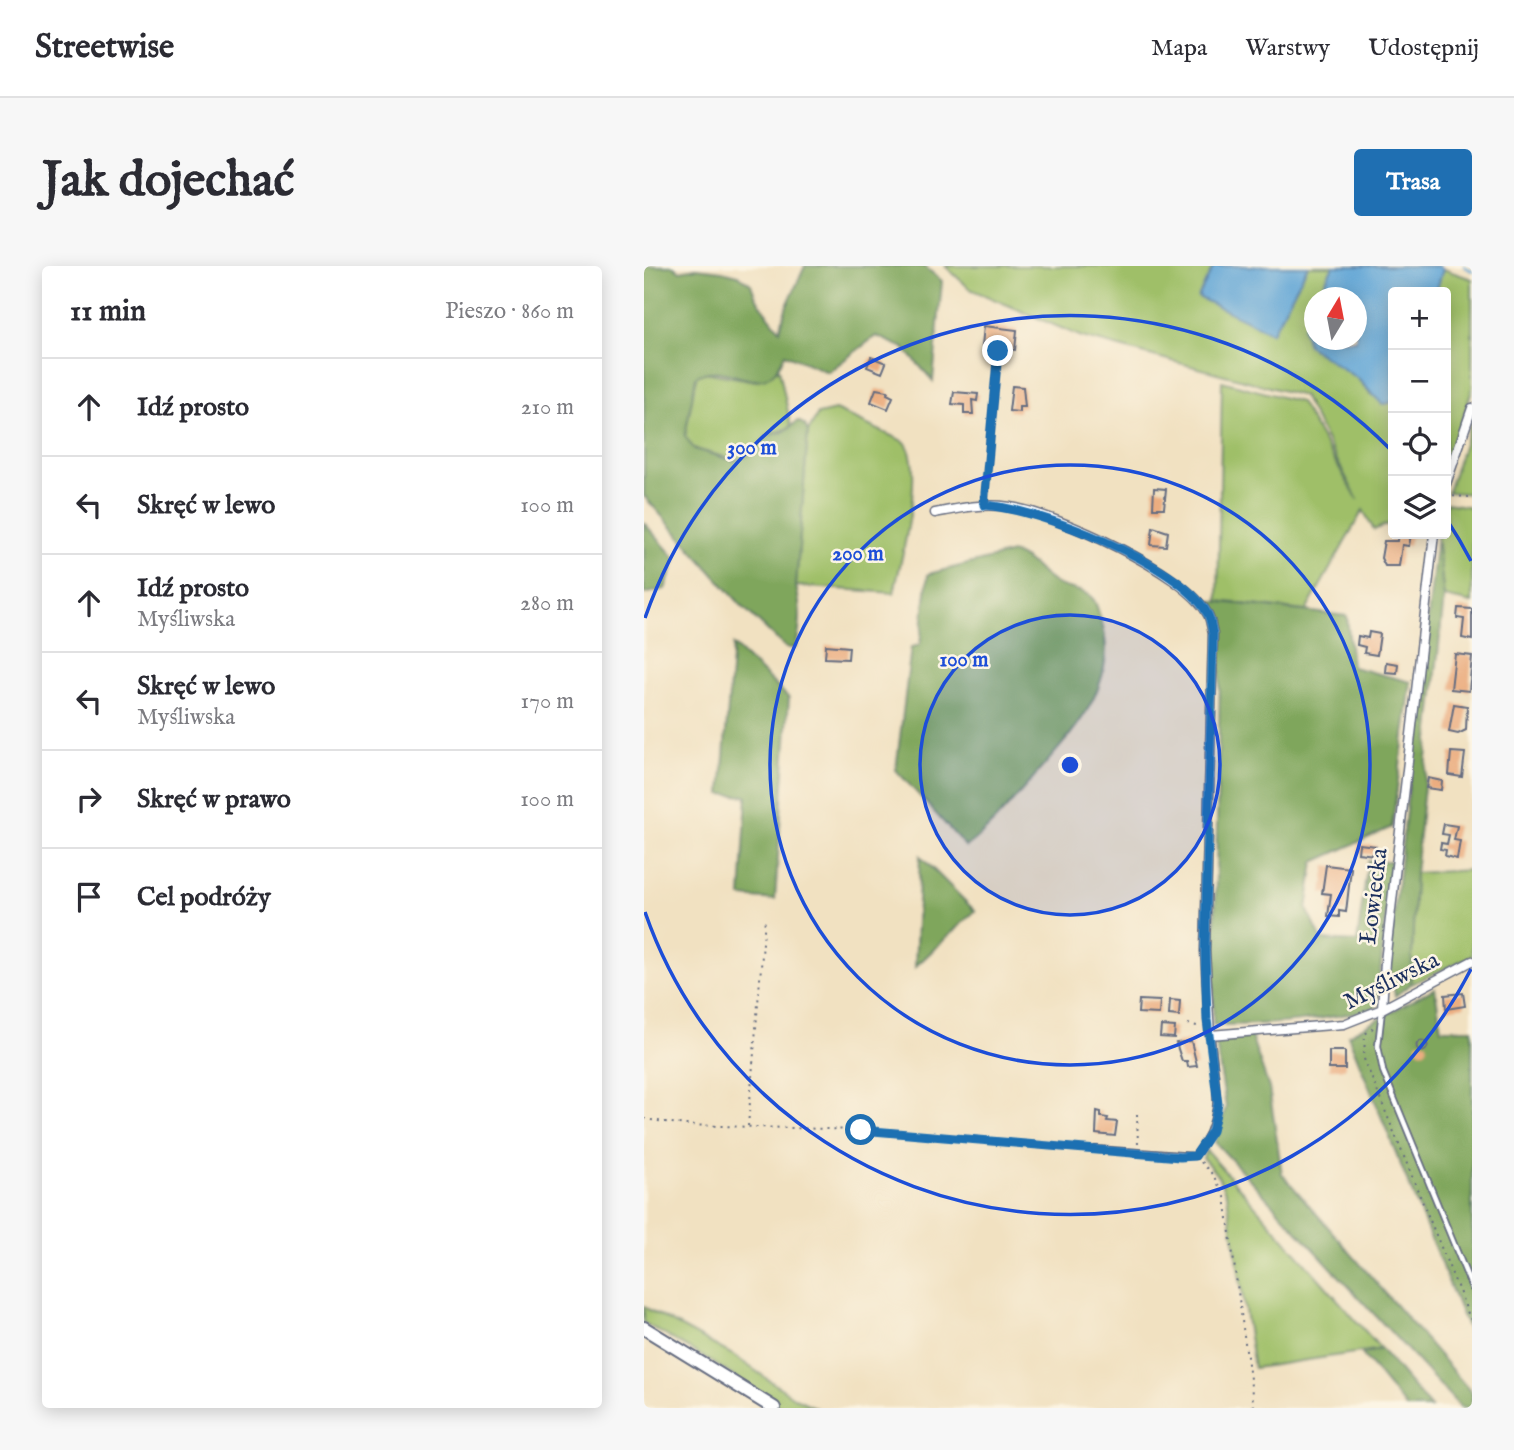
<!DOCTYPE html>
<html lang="pl">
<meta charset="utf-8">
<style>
body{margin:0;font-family:"IM FELL English",serif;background:#f7f7f7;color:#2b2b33}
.controls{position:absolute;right:21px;top:21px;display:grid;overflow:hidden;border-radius:7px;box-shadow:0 4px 18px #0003}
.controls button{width:63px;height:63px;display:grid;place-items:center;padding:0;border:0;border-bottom:2px solid #e1e1e2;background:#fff;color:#2b2b33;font:35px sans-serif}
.compass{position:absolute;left:660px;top:21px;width:63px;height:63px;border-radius:50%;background:#fff;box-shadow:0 4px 18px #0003;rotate:10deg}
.stop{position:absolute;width:21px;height:21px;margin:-16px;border:5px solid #1f6fb2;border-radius:50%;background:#fff}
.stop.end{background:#1f6fb2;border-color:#fff;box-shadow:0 2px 7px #0008}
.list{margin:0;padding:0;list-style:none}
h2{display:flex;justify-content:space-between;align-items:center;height:91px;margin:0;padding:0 28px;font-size:30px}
h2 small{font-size:23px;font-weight:400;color:#7c7c81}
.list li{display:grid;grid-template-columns:46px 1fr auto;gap:21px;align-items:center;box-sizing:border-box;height:98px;padding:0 28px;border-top:2px solid #e1e1e2}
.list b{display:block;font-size:26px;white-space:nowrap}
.list p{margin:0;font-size:23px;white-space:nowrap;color:#7c7c81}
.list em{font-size:23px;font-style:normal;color:#7c7c81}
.icon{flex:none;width:38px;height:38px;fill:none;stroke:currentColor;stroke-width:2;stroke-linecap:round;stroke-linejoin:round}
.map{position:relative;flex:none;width:828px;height:1142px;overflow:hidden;border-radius:7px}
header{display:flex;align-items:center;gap:42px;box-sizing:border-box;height:98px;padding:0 35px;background:#fff;border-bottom:2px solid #e1e1e2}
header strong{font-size:33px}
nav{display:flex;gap:38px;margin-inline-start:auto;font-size:24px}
.intro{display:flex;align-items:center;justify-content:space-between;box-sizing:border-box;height:168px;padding:0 42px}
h1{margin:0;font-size:49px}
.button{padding:18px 32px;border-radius:7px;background:#1f6fb2;color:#fff;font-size:24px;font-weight:700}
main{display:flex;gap:42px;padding:0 42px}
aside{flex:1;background:#fff;border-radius:7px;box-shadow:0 4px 18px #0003}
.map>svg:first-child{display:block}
.green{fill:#9fbf68;stroke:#5d7763;stroke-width:2}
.forest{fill:#7fa65c;stroke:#4d6a5d;stroke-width:2}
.water{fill:#61a5d6;stroke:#3e6a9a;stroke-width:2}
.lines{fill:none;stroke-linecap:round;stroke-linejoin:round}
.stream{stroke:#61a5d6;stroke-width:2.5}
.building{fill:#ebad80}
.lane-casing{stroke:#666d81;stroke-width:8}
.street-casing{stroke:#666d81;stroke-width:11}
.secondary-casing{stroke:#666d81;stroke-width:16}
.path{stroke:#666d81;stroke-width:2;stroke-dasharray:2 5;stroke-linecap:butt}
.lane{stroke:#fff;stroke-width:4.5}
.street{stroke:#fff;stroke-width:8}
.secondary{stroke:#fff;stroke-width:12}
.route{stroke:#1f6fb2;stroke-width:9}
.ring{fill:none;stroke:#1d4ed8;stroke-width:3.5}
.labels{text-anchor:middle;stroke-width:5;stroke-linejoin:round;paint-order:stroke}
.street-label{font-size:24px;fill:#1b2f5e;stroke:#fcf5e5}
.centre{fill:#1d4ed8;stroke:#fcf5e5;stroke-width:3.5}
.ring-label{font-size:21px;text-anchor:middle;font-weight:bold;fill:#1d4ed8;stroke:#fcf5e5;stroke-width:5;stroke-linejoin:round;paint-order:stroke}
</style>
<header>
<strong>Streetwise</strong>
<nav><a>Mapa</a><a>Warstwy</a><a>Udostępnij</a></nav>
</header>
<div class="intro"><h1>Jak dojechać</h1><a class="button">Trasa</a></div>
<main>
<aside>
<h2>11 min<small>Pieszo · 860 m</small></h2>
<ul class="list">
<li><svg class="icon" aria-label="ahead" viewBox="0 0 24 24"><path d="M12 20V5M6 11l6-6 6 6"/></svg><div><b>Idź prosto</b></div><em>210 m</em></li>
<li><svg class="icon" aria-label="left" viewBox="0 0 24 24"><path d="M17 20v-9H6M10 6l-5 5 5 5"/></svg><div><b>Skręć w lewo</b></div><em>100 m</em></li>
<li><svg class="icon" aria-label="ahead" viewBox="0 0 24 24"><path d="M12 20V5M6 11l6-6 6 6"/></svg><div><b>Idź prosto</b><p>Myśliwska</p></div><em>280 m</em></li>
<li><svg class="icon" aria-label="left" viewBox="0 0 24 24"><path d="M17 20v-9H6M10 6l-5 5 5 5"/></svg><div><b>Skręć w lewo</b><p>Myśliwska</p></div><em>170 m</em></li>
<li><svg class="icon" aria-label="right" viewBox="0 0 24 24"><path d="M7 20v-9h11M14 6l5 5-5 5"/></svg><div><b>Skręć w prawo</b></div><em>100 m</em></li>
<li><svg class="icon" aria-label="arrive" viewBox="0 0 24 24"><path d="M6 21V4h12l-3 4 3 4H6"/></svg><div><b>Cel podróży</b></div></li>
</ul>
</aside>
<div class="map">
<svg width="828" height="1142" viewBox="0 0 828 1142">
<rect width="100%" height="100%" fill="#fcf5e5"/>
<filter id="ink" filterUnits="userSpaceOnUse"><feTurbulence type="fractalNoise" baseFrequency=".0143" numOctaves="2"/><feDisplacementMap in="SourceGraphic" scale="14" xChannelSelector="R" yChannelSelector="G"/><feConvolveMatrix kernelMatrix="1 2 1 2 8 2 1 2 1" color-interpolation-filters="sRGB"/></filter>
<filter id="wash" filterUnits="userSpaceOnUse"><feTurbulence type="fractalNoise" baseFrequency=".00686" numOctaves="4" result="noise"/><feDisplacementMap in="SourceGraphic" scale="28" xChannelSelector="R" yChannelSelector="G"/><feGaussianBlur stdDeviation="1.57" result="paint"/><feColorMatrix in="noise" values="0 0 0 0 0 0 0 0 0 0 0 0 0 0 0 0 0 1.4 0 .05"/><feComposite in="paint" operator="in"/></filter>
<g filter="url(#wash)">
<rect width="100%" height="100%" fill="#f1e1c1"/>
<path class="green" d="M301,0H570L554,31L628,66L664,0H689L674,31L670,32L660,62L664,79L714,113L726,128L746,137L749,132V256L730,264L719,244L662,345L574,335L578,115L656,136L714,234L659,130L438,71L326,23Z
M799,3L828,13V124L802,201V26H790Z
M135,103L147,160C140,165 129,165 123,171C93,195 109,199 67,187C54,184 46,183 41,170L52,111L59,106L112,115Z
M191,144L261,176C282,203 257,293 250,327L152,320L164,166L174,148Z
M828,154V228L804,226Z
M802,237L828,241V337L800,331L793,271L794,268H802Z
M828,604V690L767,718L771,607Z
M562,884L737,1083L610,1102L583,930L574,910L559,892Z
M0,1041L89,1089L151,1132L173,1142H138L65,1094L0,1057Z"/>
<path class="forest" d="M0,0H30L36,5L52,2L78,5L94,9L107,18C112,36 125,50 136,64L142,42L161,0H280L298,15L289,115L260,82L232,70L184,106L141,88C119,143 84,90 52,111L41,170L50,183L90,195L106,189L124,169L139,166L154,155L161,159L164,166L152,320C157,341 158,361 151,382H142L98,340L0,230Z
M0,257L32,293L21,323L0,328Z
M793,271L800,331L771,607L767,718L751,730L745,695Z
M368,287C385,291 395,308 411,317C421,323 436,323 446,330C453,335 454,346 457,354C478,419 427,468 389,512C367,537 348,561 322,581L252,504L267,381L276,379L284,308Z
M568,335L703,350L708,401L767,416L748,561L670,596L663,643L678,674L713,676L724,595H747L733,741C678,756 626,759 569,759L577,359Z
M89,379L145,432L131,634L97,631L103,530L77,528Z
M276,590L331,645L271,701Z
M791,722L797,763H828V1074L704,769Z
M607,770L625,822L638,908L828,1127V1142H817L571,876L582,841L572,777Z
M737,1083L787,1142H762L718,1088Z"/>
<path class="water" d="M570,0H664L628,67L554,31Z
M689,0H795L799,3L792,26H749V132L746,137L738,138L714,113L664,79L659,62L670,38V74H712V32L674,31Z"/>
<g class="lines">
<path class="stream" d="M820,0L828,5"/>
</g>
<g id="blocks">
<path class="building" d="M340,60L373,64L371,84L338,80Z
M227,91L242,97L238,107L223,101Z
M368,120L379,121L381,141H375V146L365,145Z
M232,123L244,125L243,128L249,131L244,143L227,136Z
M310,126L334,128L333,135L328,134L329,148H320V139L308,138Z
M510,222L522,223L520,242H509Z
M509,261L524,266L522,280L507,279Z
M754,268H767L765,280L758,279L755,300H741L737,292L740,275H753Z
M814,342L828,343V374L818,372L820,353L813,352Z
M725,366L736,368L733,389L720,387L721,381L713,379L714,370L724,372Z
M182,379L205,381L204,393L181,392Z
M811,388L828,390L825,425L807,423Z
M742,396L754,398L753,407L741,406Z
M810,438L823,440L822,464L814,468L805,466Z
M807,486L821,487L818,511L805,509Z
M784,512L798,515L797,524L782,522Z
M800,558L813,560L810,574L816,575L813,593L801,590L802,584L796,583L797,577L803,578L805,569L798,568Z
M715,578L732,580L731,589L714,587Z
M682,599L707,602L702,646L695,645V651L684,650L687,628L678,627Z
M819,727L821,740L802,743L801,729Z
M495,734L516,735L515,748L494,747Z
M526,734L536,735L535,750L525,749Z
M517,760L531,761L530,772L516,771Z
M772.5 780a5.5 5.5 0 1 1 11 0a5.5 5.5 0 1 1-11 0Z
M547,775L553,800L544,801L543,795H538L532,777Z
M685,785H701V803H685Z
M453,845L457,846V851L464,852L463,855L473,856L471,870L452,868Z"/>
</g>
</g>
<g filter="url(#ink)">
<use href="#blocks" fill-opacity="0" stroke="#666d81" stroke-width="2"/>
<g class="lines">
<g class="lane-casing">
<path id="lane" d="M340,239L354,85
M738,744L734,780L739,805L828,1022
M452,883L551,890C583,848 571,817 567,769"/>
</g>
<g class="street-casing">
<path id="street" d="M802,218L828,142
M291,247C316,242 340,237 366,241C413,248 540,306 563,347C567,352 567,361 569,367L561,685L566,769L700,758L738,743L828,695
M738,743L741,696L790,268"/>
</g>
<g class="secondary-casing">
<path id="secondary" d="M0,1062L130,1142"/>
</g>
<path class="path" d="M802,230L828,231
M544,758L557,761
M729,762L721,768L720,793L828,1057
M493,848L494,879
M0,853L41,859L217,864L446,883
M104,860L121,652
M557,896L569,909L581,931L610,1142"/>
<use href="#lane" class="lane"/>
<use href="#street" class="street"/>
<use href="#secondary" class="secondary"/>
</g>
</g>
<g class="lines" filter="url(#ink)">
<path class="route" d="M217,864L536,891L551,890L568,865L574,838L563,754L561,685L569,368C567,361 567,352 563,347C535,297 395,243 340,239L354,85"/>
</g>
<circle cx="426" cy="499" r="150" fill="#1d4ed8" fill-opacity=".12"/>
<g class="ring">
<circle cx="426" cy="499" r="150"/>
<circle cx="426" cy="499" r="300"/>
<path d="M827 703A450 450 0 0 1 1 646M1 352A450 450 0 0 1 747 184M803 254A450 450 0 0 1 827 295"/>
</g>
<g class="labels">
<g class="street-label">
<text transform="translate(729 630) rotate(-83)" y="8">Łowiecka</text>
<text transform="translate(747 714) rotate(-26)" y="8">Myśliwska</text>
</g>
</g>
<circle cx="426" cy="499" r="10" class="centre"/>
<g class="ring-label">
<text x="108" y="188">300 m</text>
<text x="214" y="294">200 m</text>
<text x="320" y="400">100 m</text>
</g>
</svg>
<div class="controls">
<button>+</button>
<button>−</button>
<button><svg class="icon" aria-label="locate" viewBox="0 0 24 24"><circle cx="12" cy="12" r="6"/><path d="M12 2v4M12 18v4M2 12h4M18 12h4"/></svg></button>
<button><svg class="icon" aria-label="layers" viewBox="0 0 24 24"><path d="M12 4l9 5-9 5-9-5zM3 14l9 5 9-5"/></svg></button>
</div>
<svg class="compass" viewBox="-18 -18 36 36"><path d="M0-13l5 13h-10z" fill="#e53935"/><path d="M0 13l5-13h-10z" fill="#7c7c81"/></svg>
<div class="stop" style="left:217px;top:864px"></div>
<div class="stop end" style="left:354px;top:85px"></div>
</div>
</main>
